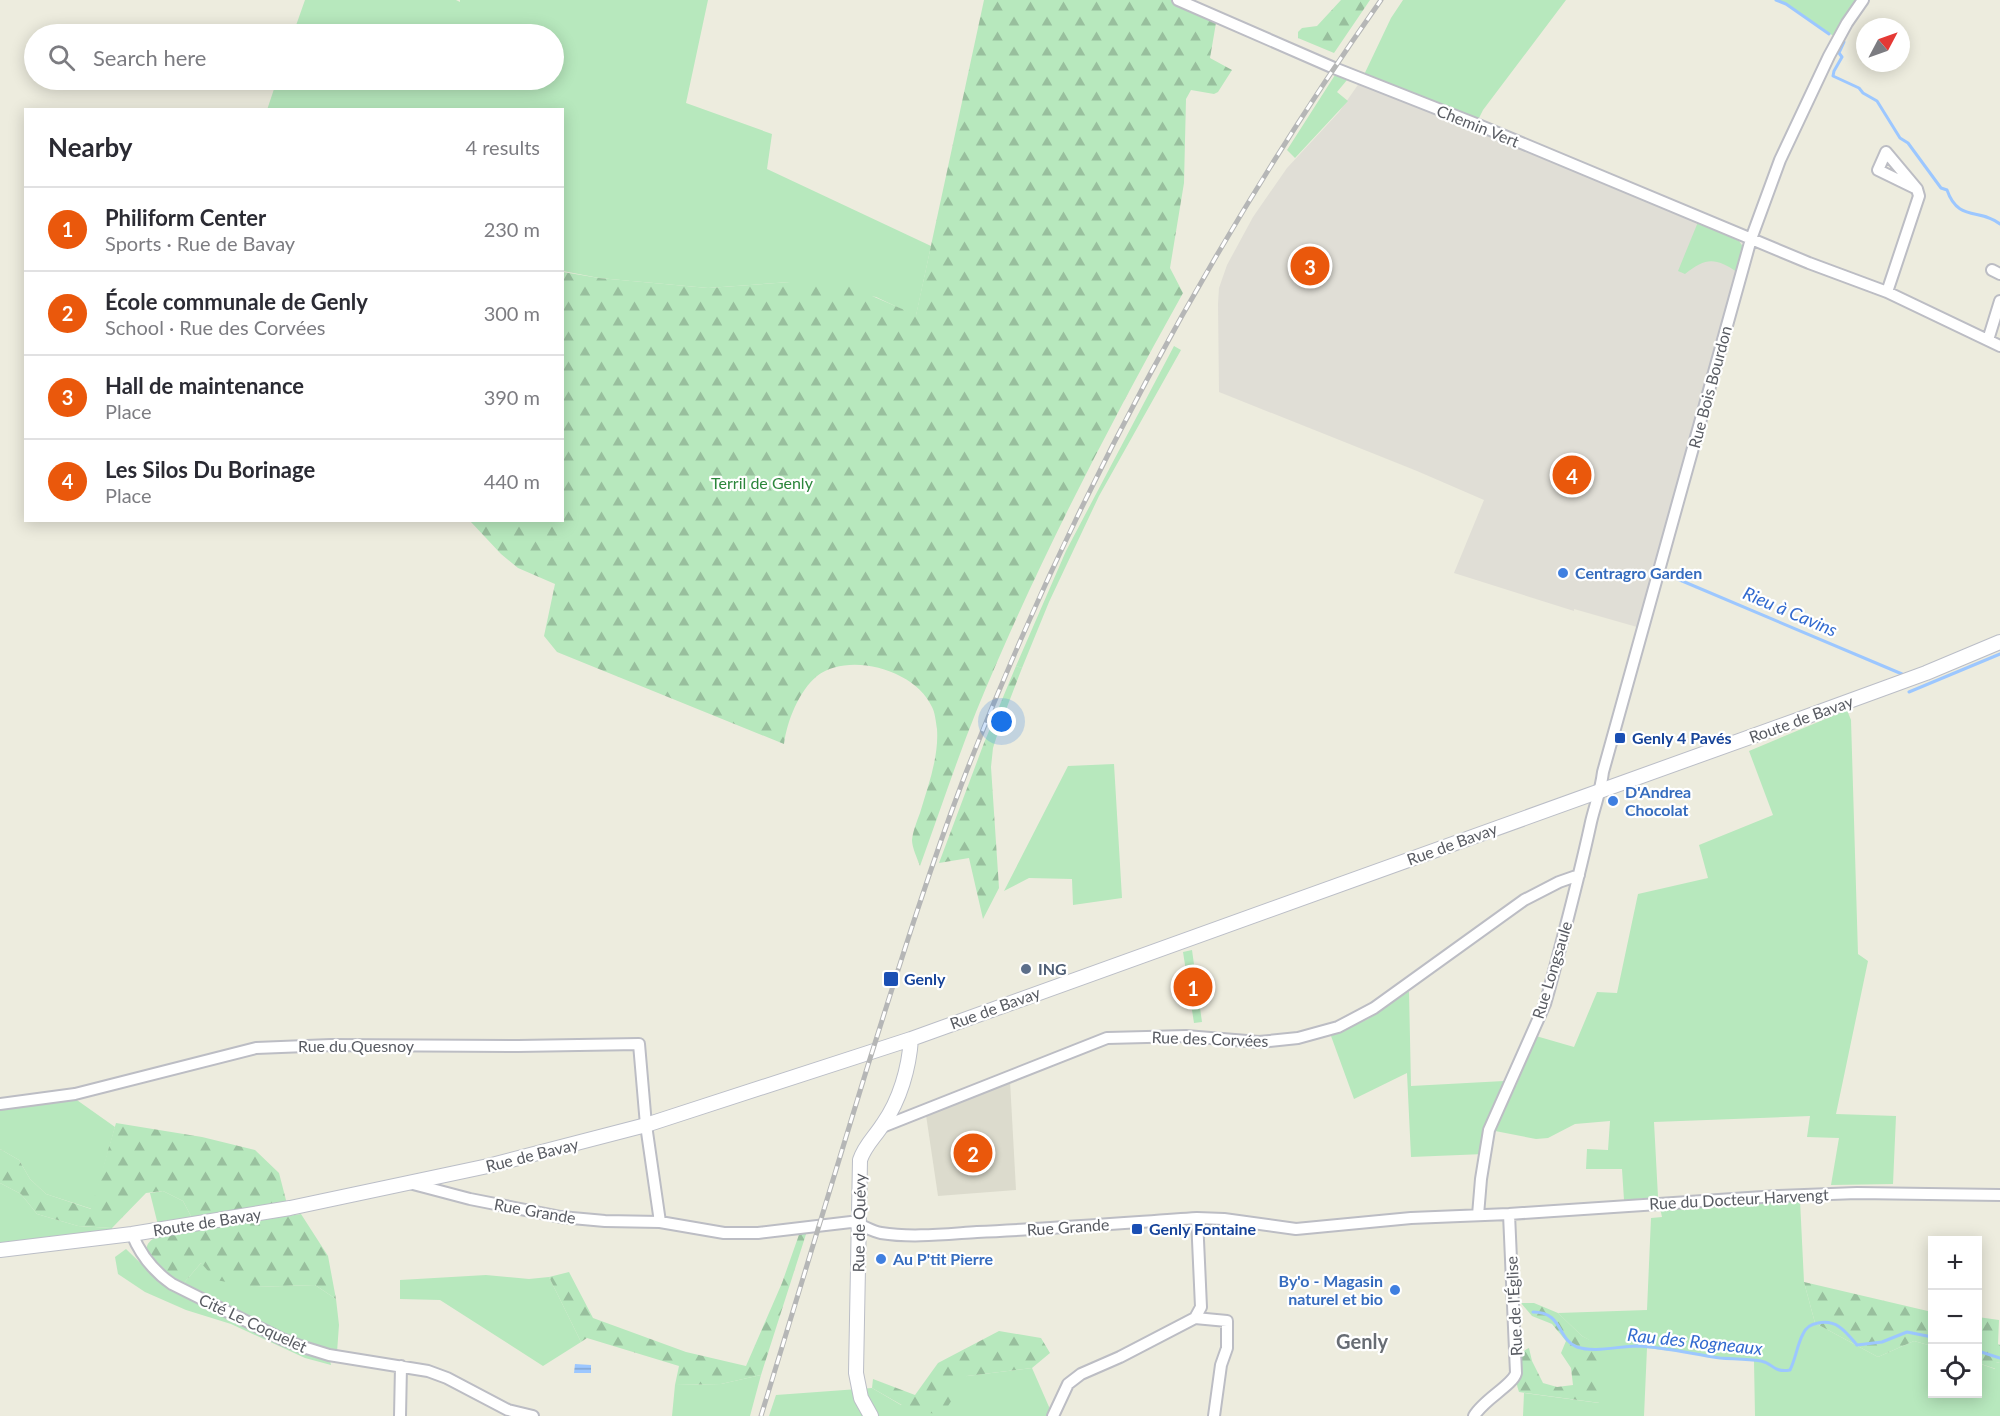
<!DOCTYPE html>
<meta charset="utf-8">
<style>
body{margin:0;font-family:Lato,sans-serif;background:#f2f2f3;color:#2b2b33}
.controls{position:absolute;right:18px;bottom:18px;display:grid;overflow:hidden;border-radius:0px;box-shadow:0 3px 15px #0003}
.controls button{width:54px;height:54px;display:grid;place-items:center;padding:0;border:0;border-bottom:2px solid #e1e1e2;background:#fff;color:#2b2b33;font:30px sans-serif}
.compass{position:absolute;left:1856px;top:18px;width:54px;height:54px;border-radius:50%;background:#fff;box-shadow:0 3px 15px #0003;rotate:49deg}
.you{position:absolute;left:1002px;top:722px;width:21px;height:21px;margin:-15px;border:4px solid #fff;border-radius:50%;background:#1a73e8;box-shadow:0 0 0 9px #1a73e833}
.badge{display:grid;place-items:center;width:39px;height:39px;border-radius:50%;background:#ea580c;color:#fff;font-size:20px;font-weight:700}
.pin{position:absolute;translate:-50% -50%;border:3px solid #fff;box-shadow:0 2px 6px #0006}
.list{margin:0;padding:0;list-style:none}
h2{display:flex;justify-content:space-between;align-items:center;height:78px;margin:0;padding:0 24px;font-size:26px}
h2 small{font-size:20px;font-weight:400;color:#7c7c81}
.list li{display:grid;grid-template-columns:39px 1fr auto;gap:18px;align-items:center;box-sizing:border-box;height:84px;padding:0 24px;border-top:2px solid #e1e1e2}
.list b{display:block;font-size:22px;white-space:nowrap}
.list p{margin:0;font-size:20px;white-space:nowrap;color:#7c7c81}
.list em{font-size:20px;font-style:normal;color:#7c7c81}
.icon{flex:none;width:33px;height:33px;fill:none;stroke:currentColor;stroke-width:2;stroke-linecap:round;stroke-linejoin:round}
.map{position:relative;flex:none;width:2000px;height:1416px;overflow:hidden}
.search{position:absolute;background:#fff;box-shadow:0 3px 15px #0003;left:24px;top:24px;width:540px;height:66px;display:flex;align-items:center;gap:15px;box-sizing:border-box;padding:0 21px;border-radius:33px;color:#7c7c81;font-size:22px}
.panel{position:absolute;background:#fff;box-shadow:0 3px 15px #0003;left:24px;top:108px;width:540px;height:414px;border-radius:0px}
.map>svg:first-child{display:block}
.industrial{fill:#e0ded6}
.education{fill:#dcdbcd}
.grass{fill:#b7e8bd}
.forest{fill:url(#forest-firs)}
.water{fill:url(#water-rules)}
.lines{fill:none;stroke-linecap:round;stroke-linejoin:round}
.stream{stroke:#9cc7ff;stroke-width:3}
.minor-casing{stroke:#bcbdc4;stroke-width:14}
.secondary-casing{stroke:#bbbec7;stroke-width:16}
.minor{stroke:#fff;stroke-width:10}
.secondary{stroke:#fff;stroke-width:14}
.rail-casing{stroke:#b5b6b6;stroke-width:5}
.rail{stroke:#fff;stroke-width:3;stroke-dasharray:9;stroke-linecap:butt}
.shop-dot{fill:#3f7fe0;stroke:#fff;stroke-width:2}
.transit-dot{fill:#1a4fb4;stroke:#fff;stroke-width:2}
.service-dot{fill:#5c6f8a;stroke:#fff;stroke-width:2}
.labels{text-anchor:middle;stroke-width:4.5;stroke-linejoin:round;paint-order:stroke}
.street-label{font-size:16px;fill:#585b62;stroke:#fff}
.park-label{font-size:16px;fill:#2b863b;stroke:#fff}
.shop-label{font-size:16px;font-weight:bold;fill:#366cbe;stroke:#fff;text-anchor:start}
.transit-label{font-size:16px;font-weight:bold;fill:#164399;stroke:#fff;text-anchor:start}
.service-label{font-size:16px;font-weight:bold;fill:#4e5e75;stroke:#fff;text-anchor:start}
.water-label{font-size:18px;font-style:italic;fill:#326acf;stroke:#fff}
.quarter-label{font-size:20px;font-weight:bold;fill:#686d74;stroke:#fff}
</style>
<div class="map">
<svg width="2000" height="1416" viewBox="0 0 2000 1416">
<defs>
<pattern id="forest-firs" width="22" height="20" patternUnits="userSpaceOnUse" patternTransform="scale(1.5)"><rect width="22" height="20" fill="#b7e8bd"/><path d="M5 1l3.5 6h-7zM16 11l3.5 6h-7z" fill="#98bf9d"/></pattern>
<pattern id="water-rules" width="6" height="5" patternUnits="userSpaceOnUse" patternTransform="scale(1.5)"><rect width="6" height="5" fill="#9cc7ff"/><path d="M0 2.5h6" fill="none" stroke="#82a5d2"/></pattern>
</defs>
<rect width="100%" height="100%" fill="#edecde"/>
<path class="industrial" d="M1362,79L1675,207L1698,222L1739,241L1742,244L1743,247L1737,272L1637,627L1574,609V611L1454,573L1484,500L1417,471L1219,392L1218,304L1219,288L1227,265L1253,217L1287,168L1339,112Z"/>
<path class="education" d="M1010,1081L1016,1190L938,1196L926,1115Z"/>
<path class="grass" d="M305,0H456L460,2V0H708L686,103L772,134L767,169L931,246L916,316L876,297L790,282L708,288L599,278L563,271L562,110H267L277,80H554V34H293Z
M1403,0H1566L1483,110L1476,124L1362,79L1391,18Z
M1776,0H1863L1838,39L1786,4Z
M1335,75L1347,80L1337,92L1348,101L1295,158L1287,150Z
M1698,222L1739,241L1743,247L1737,272C1715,257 1705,258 1685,274L1678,271Z
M1174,346L1181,350L1099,496L1049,602L1022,668L1016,666L1066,551Z
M1847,710L1851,720L1858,954L1868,961L1836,1114L1896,1116L1893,1184L1831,1185L1839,1138L1807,1137L1810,1116L1654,1122L1658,1197L1624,1200L1622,1169H1586L1587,1149L1608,1150L1610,1121L1575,1124L1548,1138L1536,1139L1490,1130L1484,1154L1411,1157L1407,1073L1354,1099L1331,1036L1368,1019L1409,991L1411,1086L1504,1081L1516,1086L1536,1036L1574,1047L1597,992L1617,993L1638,894L1708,878L1699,845L1773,815L1749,751Z
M1114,764L1122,898L1073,905L1072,879L1029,878L1004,891L1068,766Z
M1192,950L1202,1022L1194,1023L1183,952Z
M74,1098L115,1127L92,1209L46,1194L30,1179L19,1160L0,1149V1108Z
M0,1183L21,1194L37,1214L78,1226L112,1228L113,1232L0,1243Z
M163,1191L183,1201L193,1220L158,1225L150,1193Z
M1800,1200L1804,1282L1815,1323L1878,1357L1914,1341L1932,1346V1394H1978V1363L1995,1369L1996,1362L2000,1363V1416H1755L1754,1361L1647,1348L1644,1416H1523L1524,1393L1599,1403L1600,1346L1582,1336L1558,1313L1647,1310L1651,1218L1662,1217L1660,1208Z
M126,1249L161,1283L286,1346L314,1357L330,1360L331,1365L305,1358L231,1324L186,1310L145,1292L118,1274L115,1257Z
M201,1263L253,1287L315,1285L336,1299L339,1325L337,1352L298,1342L183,1284Z
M486,1275L529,1279L549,1277L581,1342L543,1366L440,1300L400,1299V1280Z
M1032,1368L1053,1416H769L776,1395L872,1388L901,1405L967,1376Z
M761,1375L750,1416H672L675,1385L721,1384Z"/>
<path class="forest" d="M984,0H1178L1217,17L1210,58L1232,70L1218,92L1214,94L1191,90L1186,99L1184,183L1170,268L1183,293C1107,429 1035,568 976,712C956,762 939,814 920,866C917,858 912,847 912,840C913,831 917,821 920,813C928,786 939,757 937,729C936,723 935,712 932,707C916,670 849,651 817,676C799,691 787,721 784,744L557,652L544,636L555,584L518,568L501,554L470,521L562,520L563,272L599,278L708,288L790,282H825L849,286L916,315Z
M1341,0H1370L1334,53L1298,38V32L1302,28L1317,26Z
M1016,666L1022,668L1002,720L993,748L991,767L999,888L983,919L969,858L939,863L984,743Z
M116,1123L202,1137L255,1150L279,1173L287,1204L193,1220L183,1201L163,1191L146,1193L112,1228L78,1226L37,1214L21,1194L0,1183V1149L19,1160L30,1179L46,1194L91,1209Z
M301,1214L328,1256L336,1299L315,1285L253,1287L216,1280L201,1263L183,1284C168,1276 126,1249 159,1236Z
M808,1228L761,1375L721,1384L675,1385L679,1366L587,1338L581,1342L549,1277L569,1272L593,1318L686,1352L746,1366L782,1283L801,1229Z
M1804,1282L1932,1312V1346L1914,1341L1878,1357L1815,1323Z
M1521,1303H1534L1558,1313L1582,1336L1600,1345V1403L1519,1392C1514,1378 1512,1355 1529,1348L1532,1361L1543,1383L1557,1387L1573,1385L1571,1368L1561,1353L1566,1341L1552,1324L1532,1316Z
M1978,1317L1999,1320L1998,1344L2000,1345V1363L1996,1362V1369L1978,1363Z
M999,1331L1041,1338L1050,1353L1032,1368L967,1376L943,1414L914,1412L872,1388L873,1379L915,1395L938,1363Z"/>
<path class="water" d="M575,1364L591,1365V1373H574Z"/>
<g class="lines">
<path class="stream" d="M1776,0L1786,4L1829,34
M1844,42L1839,53L1842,57L1834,71L1833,76L1859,88L1863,93L1877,101L1900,138L1908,143L1941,188L1947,190C1958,222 1980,208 2000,224
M1668,575L1902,674
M1909,692L2000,654
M1533,1312C1563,1312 1557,1339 1577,1347C1595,1353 1619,1346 1637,1346C1665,1347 1692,1354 1720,1358C1733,1359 1747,1359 1761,1361C1773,1363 1773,1373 1790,1370C1796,1358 1797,1345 1803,1334C1806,1327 1811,1324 1818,1323C1837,1319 1846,1332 1857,1345L1882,1342L1907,1332L1932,1337
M1978,1351L2000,1358"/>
<g class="minor-casing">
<path id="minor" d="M1178,0L1334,68L1476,124L1809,263L1887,292L2000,346
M1992,270L2000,274
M1887,292L1919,196L1917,189L1886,152L1878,170L1917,189
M1988,340L2000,301
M0,1104L75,1094L256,1048L331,1045L518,1046L639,1044L646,1125L660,1222
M882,1127L1107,1038L1186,1036L1259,1042L1298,1038L1338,1027L1374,1008L1524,900L1559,882L1579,875
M413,1184L470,1199L561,1217L605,1221L660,1222L724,1233H758L851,1222C862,1224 870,1231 881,1233C912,1238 946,1234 977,1232C1051,1229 1124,1223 1197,1218L1224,1219L1296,1229L1411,1218L1509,1214L1778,1196L1857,1193L2000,1195
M1478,1215L1481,1179L1489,1130L1545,1004L1549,990C1564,934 1579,878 1591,822C1595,805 1601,790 1603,772L1751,239L1780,160L1829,56L1847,23L1863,0
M132,1234C141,1256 153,1271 172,1284L282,1339L300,1346L329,1355L428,1371L447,1378L508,1410L533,1416
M1195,1318L1227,1321V1348L1221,1365L1214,1416
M400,1416L401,1366
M1053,1416L1068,1384L1081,1374L1120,1357L1195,1318L1201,1307L1197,1218
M1474,1416C1484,1399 1513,1385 1516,1373L1509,1214"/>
</g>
<g class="secondary-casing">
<path id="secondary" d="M0,1250L132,1234L290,1208L488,1166L646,1125L911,1039L1800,719L1926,673L2000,642
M871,1416L861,1398L856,1373L860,1160C865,1145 875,1137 883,1124C900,1100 909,1068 911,1039"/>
</g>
<use href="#minor" class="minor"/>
<use href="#secondary" class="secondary"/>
<g class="rail-casing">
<path id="rail" d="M761,1416C797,1299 832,1182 868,1065C898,970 927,876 962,783C1067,509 1212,240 1381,0"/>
</g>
<use href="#rail" class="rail"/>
</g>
<g class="shop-dot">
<circle cx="1563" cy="573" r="6"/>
<circle cx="1613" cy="801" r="6"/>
<circle cx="881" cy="1259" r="6"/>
<circle cx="1395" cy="1290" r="6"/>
</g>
<g class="transit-dot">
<rect x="1614" y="732" width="12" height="12" rx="3"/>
<rect x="883" y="971" width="16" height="16" rx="3"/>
<rect x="1131" y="1223" width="12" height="12" rx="3"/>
</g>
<circle class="service-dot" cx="1026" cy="969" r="6"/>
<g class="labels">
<g class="street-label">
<text transform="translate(1478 126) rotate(22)" y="6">Chemin Vert</text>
<text transform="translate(1710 387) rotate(-75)" y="6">Rue Bois Bourdon</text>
<text transform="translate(1801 719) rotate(-20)" y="6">Route de Bavay</text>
<text transform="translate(1452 844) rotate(-20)" y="6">Rue de Bavay</text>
<text transform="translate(1552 970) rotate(-73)" y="6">Rue Longsaule</text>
<text transform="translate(995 1008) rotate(-20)" y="6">Rue de Bavay</text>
<text transform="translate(1210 1039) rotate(2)" y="6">Rue des Corvées</text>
<text x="356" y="1052">Rue du Quesnoy</text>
<text transform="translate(532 1155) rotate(-14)" y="6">Rue de Bavay</text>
<text transform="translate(1739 1199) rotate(-3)" y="6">Rue du Docteur Harvengt</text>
<text transform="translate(535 1211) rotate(10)" y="6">Rue Grande</text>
<text transform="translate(207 1222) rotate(-9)" y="6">Route de Bavay</text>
<text transform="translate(859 1223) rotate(-89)" y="6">Rue de Quévy</text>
<text transform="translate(1068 1227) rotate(-4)" y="6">Rue Grande</text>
<text transform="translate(1514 1306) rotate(-93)" y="6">Rue de l'Église</text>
<text transform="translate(253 1323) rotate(25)" y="6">Cité Le Coquelet</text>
</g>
<g class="park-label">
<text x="762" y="489">Terril de Genly</text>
</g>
<g class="shop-label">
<text x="1575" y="579">Centragro Garden</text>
<text x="1625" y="798">D'Andrea<tspan x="1625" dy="18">Chocolat</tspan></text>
<text x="893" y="1265">Au P'tit Pierre</text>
<text x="1383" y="1287" text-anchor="end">By'o - Magasin<tspan x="1383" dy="18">naturel et bio</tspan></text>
</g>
<g class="transit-label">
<text x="1632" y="744">Genly 4 Pavés</text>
<text x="904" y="985">Genly</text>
<text x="1149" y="1235">Genly Fontaine</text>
</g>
<g class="service-label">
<text x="1038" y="975">ING</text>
</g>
<g class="water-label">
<text transform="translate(1790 612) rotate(23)" y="6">Rieu à Cavins</text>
<text transform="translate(1695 1342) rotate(6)" y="6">Rau des Rogneaux</text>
</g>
<g class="quarter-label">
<text x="1362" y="1349">Genly</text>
</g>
</g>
</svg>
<div class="controls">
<button>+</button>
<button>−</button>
<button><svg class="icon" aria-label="locate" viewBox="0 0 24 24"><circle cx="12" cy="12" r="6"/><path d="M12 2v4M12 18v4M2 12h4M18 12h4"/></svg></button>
</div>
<svg class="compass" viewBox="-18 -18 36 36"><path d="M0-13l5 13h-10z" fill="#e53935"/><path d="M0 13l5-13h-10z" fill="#7c7c81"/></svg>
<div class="you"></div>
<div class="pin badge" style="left:1193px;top:987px">1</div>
<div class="pin badge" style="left:973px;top:1153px">2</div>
<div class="pin badge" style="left:1310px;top:266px">3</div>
<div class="pin badge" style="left:1572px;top:475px">4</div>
<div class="search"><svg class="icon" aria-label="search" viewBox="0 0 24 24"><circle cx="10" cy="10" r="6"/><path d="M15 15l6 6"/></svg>Search here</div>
<section class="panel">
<h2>Nearby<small>4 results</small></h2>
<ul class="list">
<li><span class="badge">1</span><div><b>Philiform Center</b><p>Sports · Rue de Bavay</p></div><em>230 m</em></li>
<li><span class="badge">2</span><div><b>École communale de Genly</b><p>School · Rue des Corvées</p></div><em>300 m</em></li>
<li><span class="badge">3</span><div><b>Hall de maintenance</b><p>Place</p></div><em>390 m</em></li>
<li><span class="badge">4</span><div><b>Les Silos Du Borinage</b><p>Place</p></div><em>440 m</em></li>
</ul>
</section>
</div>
